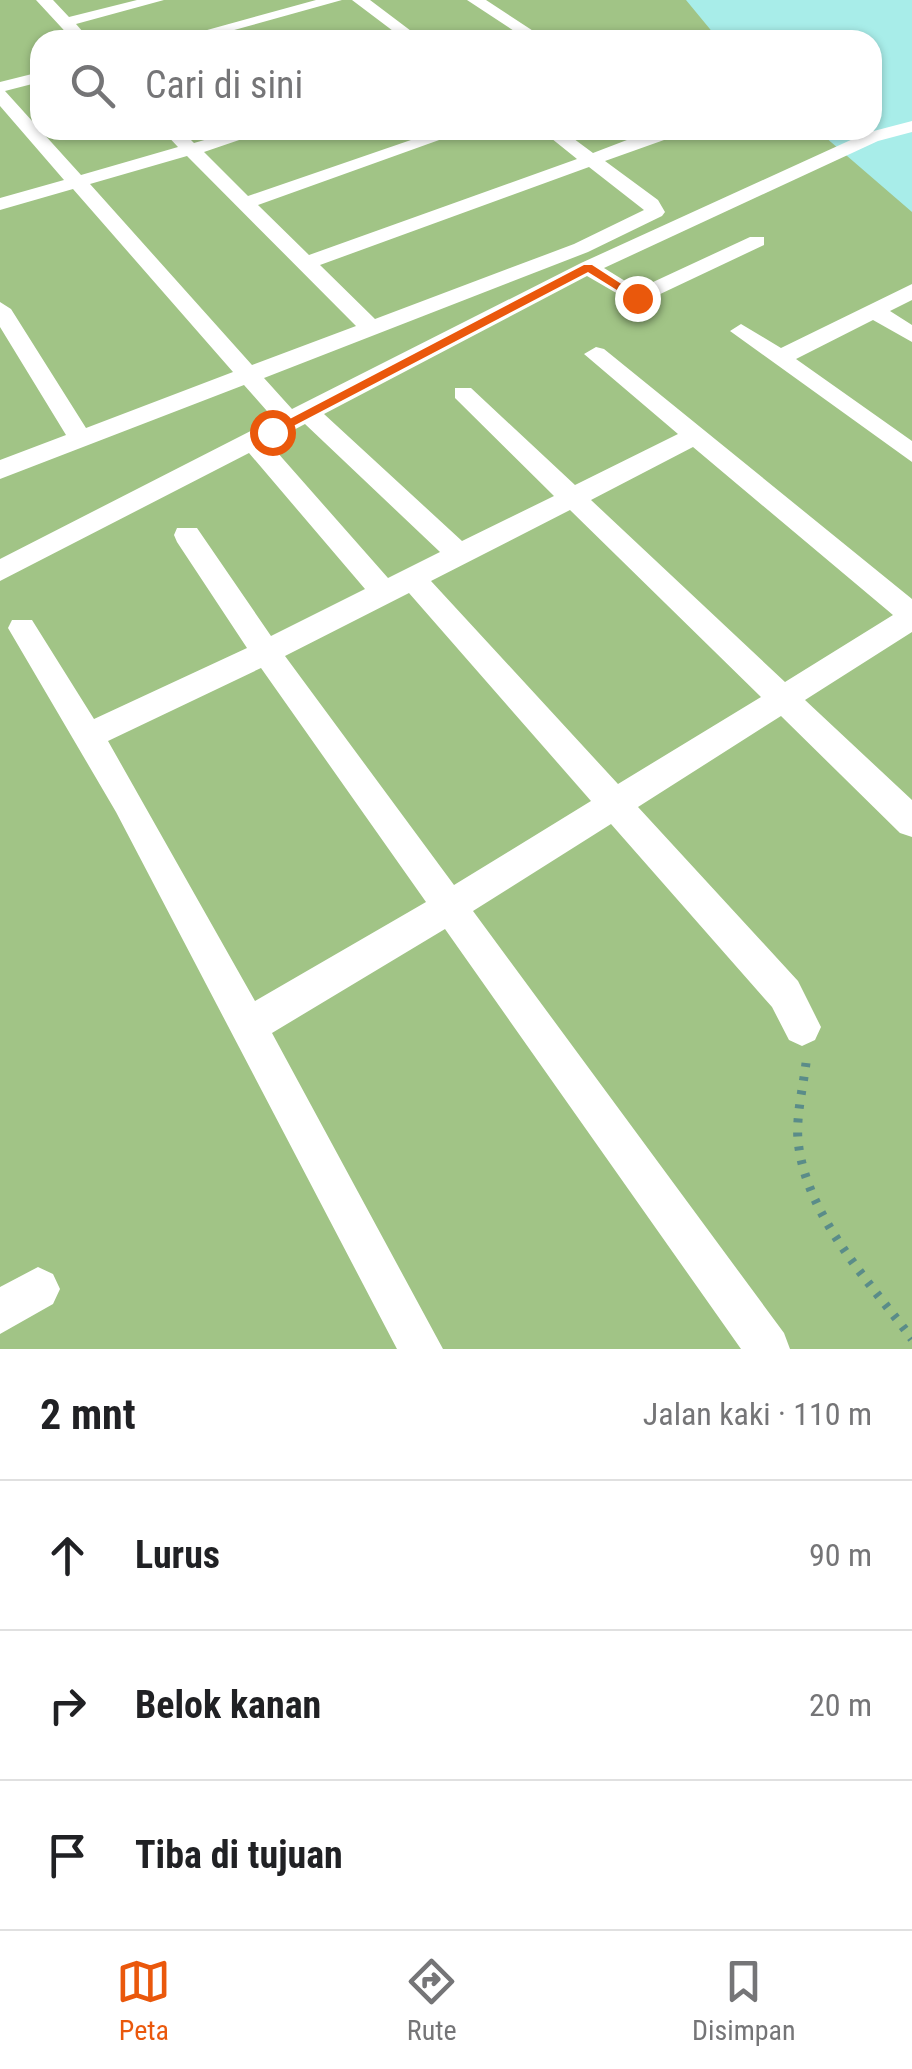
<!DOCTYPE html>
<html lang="id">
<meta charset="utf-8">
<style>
body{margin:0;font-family:"Roboto Condensed",sans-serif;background:#f2f2f2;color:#202124}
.stop{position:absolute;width:30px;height:30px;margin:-22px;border:8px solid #ea580c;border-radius:50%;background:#fff}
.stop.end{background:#ea580c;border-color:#fff;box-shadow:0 2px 10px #0008}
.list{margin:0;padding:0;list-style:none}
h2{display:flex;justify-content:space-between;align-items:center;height:130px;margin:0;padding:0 40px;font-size:42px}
h2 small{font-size:32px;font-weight:400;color:#757577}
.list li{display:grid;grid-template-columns:65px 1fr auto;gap:30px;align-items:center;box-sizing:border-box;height:150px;padding:0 40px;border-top:2px solid #e0e0e0}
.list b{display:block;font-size:38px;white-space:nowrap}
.list em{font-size:32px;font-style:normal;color:#757577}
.icon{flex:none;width:55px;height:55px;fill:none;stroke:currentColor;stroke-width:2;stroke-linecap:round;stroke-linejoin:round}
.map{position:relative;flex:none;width:912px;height:1349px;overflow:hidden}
.search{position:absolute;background:#fff;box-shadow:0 2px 8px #0004;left:30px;right:30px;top:30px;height:110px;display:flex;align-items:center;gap:25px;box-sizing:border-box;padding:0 35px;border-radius:30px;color:#757577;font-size:38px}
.sheet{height:580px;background:#fff}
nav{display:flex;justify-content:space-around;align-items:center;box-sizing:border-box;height:140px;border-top:2px solid #e0e0e0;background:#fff;font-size:28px;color:#757577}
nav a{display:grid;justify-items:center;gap:5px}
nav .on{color:#ea580c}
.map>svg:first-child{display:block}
.green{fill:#a1c486}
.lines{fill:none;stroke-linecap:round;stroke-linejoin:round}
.path{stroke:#5a8c89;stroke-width:9;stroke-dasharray:4 10;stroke-linecap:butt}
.street{fill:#fff;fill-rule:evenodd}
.route{fill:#ea580c}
</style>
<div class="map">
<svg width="912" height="1349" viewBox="0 0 912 1349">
<rect width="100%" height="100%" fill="#a8ede9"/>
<path class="green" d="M0,0H686L719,40H40V130H817L912,212V1349H0Z"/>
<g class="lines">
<path class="path" d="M806,1063C803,1088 796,1115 798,1140C805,1215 869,1281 912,1339"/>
<path class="street" d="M36,0H53L69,17L137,0H164L76,24L90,40H73Z
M316,0H342L198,40H171Z
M352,0H370L423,40H405Z
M467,0H486L547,40H528Z
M40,72V82L5,91L81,175L178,147L162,130H181L194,143L239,130H268L204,152L248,196L440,130H467L258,205L309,255L577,159L541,130H562L593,153L653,130H672L664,140L605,161L658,200L665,212L662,216L588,252L264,378L292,409L581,263L866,133L912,121V132L878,141L604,268L638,289L750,237H764V245L637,305L587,276L324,414L462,541L554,496L455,398V388H471L575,485L678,434L584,354L596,347L604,349L912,599V632L805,700L912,800V837L900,833L781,716L638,807L798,981L821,1027L815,1040L802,1046L789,1040L772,1007L611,824L473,911L784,1333L790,1349H741L445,929L272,1033L443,1349H397L116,812L8,628L12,620H32L94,719L247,648L177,542L174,535L177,528H197L271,636L365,589L249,453L0,581V559L274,419L244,385L0,479V460L66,435L0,327V302L11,309L86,428L233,372L73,189L0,210V198L64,180L0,106V82ZM187,156L356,326L252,365L90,184ZM589,167L644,210L574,244L375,319L320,265ZM305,424L440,552L388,578L269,443ZM693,447L893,615L785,682L591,500ZM570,510L761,697L618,784L431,581ZM409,593L591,801L454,885L285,656ZM261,668L426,902L255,1001L108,741Z
M912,284V300L890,311L912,325V342L873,320L796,359L912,441V462L730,331L741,324L781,348Z
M38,1267L53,1274L60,1289L53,1304L0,1334V1287Z"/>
</g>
<path class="route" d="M584,265H592L643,298L633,300L588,272L276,435L265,432Z"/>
</svg>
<div class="stop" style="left:272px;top:432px"></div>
<div class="stop end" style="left:637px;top:298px"></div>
<div class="search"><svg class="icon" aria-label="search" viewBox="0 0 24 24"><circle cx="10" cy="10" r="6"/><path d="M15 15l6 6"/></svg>Cari di sini</div>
</div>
<section class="sheet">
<h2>2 mnt<small>Jalan kaki · 110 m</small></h2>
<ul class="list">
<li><svg class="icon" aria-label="ahead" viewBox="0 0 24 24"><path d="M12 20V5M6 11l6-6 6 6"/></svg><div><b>Lurus</b></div><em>90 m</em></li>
<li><svg class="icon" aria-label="right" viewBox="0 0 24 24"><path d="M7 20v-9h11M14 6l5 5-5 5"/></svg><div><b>Belok kanan</b></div><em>20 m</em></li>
<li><svg class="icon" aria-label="arrive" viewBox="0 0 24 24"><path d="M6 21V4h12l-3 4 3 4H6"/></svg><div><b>Tiba di tujuan</b></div></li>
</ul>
</section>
<nav>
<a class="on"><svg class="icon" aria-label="map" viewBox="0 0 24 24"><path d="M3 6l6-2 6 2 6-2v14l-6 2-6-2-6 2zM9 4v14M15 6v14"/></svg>Peta</a>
<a><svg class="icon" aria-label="directions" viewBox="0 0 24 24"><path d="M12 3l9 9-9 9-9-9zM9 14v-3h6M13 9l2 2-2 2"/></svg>Rute</a>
<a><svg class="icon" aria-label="saved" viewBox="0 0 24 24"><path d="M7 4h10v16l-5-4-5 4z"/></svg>Disimpan</a>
</nav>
